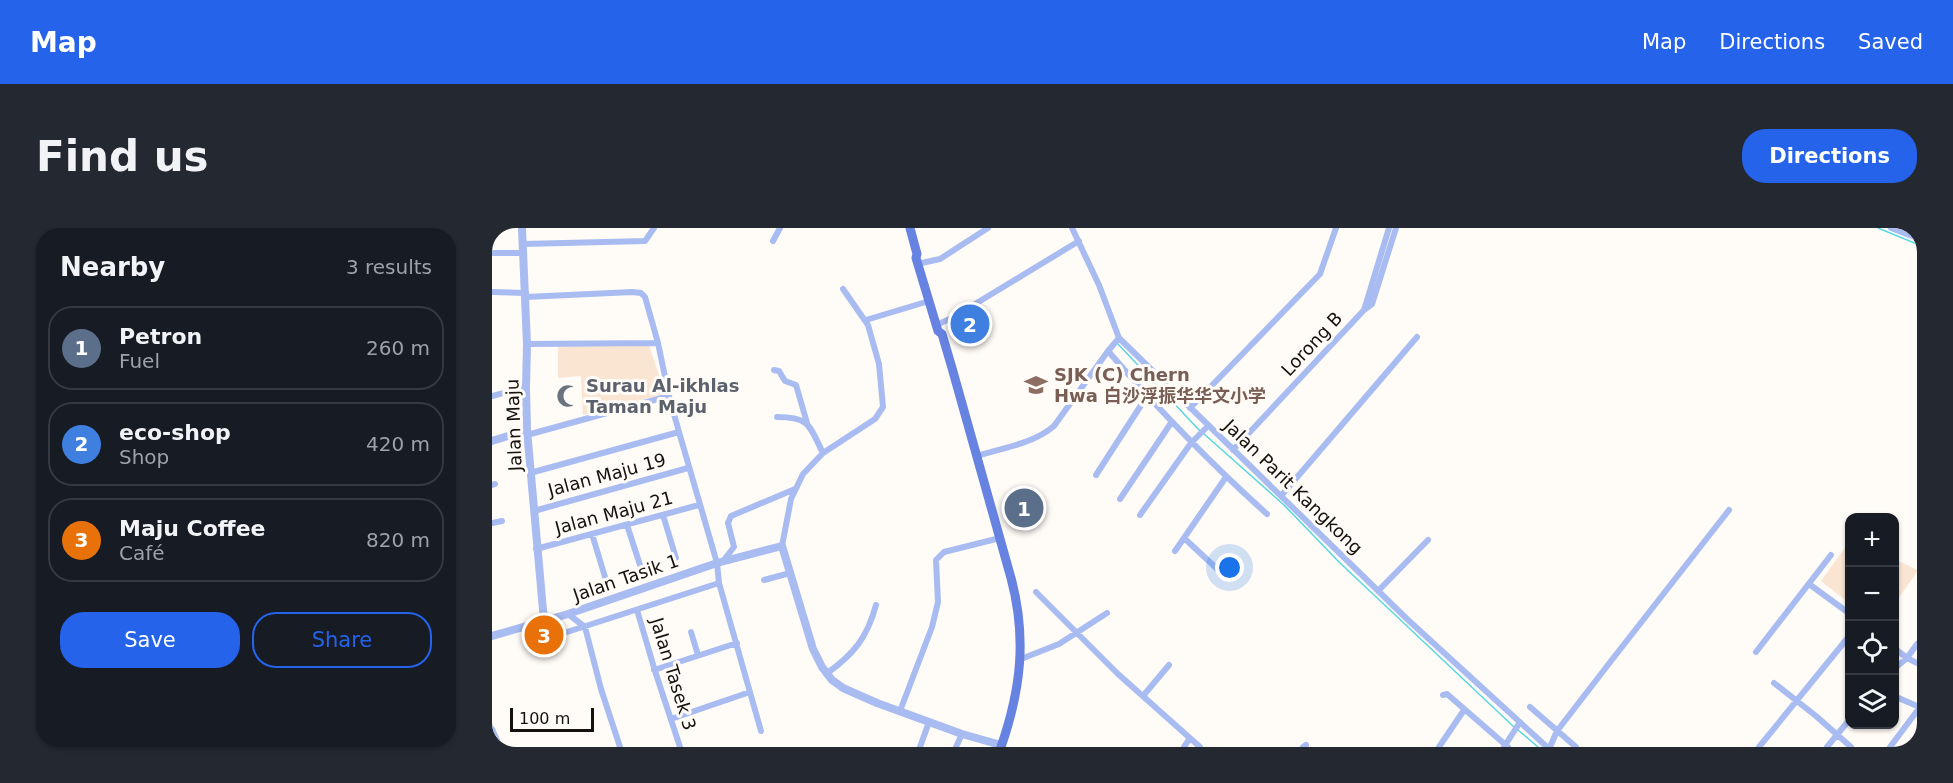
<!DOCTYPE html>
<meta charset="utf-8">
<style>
body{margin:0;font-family:"DejaVu Sans","Noto Sans SC",sans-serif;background:#242831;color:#f1f3f6}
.controls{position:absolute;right:18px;bottom:18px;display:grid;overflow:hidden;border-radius:12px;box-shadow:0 2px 4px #0004}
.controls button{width:54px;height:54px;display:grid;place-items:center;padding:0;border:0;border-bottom:2px solid #363941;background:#171b24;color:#f1f3f6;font:30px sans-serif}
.scale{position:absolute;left:18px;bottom:15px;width:84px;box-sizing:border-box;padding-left:6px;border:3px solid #17110b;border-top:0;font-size:16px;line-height:21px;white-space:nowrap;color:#17110b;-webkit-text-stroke:4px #fffbf7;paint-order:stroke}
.you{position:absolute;left:738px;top:340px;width:21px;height:21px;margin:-15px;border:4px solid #fff;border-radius:50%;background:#1a73e8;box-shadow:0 0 0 9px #1a73e833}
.badge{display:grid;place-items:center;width:39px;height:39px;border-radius:50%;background:#2563eb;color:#fff;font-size:20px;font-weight:700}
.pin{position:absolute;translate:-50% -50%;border:3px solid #fff;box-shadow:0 2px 6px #0006}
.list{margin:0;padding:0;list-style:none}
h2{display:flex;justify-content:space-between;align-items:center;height:78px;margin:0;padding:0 24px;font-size:26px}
h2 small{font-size:20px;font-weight:400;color:#9ea1a6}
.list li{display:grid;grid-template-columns:39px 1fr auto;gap:18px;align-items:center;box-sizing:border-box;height:84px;margin:0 12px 12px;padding:0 12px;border:2px solid #363941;border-radius:24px}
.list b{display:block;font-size:22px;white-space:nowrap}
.list p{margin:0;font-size:20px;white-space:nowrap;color:#9ea1a6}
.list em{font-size:20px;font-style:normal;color:#9ea1a6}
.actions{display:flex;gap:12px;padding:18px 24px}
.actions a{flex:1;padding:14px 0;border:2px solid #2563eb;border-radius:24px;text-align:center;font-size:21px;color:#2563eb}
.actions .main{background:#2563eb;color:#fff}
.icon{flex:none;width:33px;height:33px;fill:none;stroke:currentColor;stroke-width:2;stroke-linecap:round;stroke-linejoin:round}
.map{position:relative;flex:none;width:1425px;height:519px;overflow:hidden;border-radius:24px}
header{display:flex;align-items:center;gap:36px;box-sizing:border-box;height:84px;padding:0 30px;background:#2563eb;color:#fff}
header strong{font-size:28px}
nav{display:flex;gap:33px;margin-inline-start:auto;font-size:21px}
.intro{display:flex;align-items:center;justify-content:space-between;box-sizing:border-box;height:144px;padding:0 36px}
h1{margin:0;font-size:42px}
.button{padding:15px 27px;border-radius:24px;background:#2563eb;color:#fff;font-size:21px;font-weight:700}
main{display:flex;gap:36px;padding:0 36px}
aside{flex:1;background:#171b24;border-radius:24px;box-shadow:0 2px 4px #0004}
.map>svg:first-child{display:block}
.green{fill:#fae4d2}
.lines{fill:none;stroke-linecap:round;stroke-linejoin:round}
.stream{stroke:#57d8e0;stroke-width:1.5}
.minor{stroke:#a9bcf1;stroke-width:6}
.tertiary{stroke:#a9bcf1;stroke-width:8}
.primary{stroke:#6683e2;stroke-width:9}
.labels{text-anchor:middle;stroke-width:6;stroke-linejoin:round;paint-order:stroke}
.street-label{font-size:18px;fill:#17110b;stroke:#fffbf7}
.education-label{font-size:18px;font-weight:bold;fill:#785e54;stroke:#fffbf7;text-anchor:start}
.worship-label{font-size:18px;font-weight:bold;fill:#5b616d;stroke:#fffbf7;text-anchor:start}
</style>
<header>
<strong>Map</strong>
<nav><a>Map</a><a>Directions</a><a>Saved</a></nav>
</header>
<div class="intro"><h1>Find us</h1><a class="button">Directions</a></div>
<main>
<aside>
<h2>Nearby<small>3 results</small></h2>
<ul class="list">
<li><span class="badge" style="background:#5c6f8a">1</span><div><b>Petron</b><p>Fuel</p></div><em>260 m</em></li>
<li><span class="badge" style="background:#3f7fe0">2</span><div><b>eco-shop</b><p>Shop</p></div><em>420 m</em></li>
<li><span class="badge" style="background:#e8710a">3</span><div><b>Maju Coffee</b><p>Café</p></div><em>820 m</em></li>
</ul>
<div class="actions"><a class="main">Save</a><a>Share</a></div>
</aside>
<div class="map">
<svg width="1425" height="519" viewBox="0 0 1425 519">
<rect width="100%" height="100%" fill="#fffbf7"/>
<path class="green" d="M157,117L171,159L168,167L91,187L89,148L66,150V118Z
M1357,314V375L1329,353Z
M1403,331L1425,342V344L1403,375Z"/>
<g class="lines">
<path class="stream" d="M1386,0L1425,16
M626,116L708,203
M712,206L792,277L847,334L1022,499
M1026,502L1046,519"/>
<path class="minor" d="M580,0L607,57L627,110L915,391L1055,519
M1399,0L1425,10
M281,13L288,0
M31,16L153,13L162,0
M0,25H31
M425,36L448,31L496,0
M0,64L34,65
M34,69L140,64L149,65L153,69L166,115L177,168L187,204L225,335L227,355L269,503
M872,82L897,0
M374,92L437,73
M444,97L460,90L587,13
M35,116L166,115
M616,123C666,181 718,235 775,286
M282,142L287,143L293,153L304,157L315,195
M0,168L34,159
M698,180L828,46L844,0
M285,189C319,189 317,198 331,225
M35,207L177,168
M741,222L872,82L880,76L904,0
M485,228C510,220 541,216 562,198L616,123L627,110
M38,245L187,204
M604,247L655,168
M0,257L3,256
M789,268L925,109
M628,271L679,195
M42,283L196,240
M171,287L184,330
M648,287L699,215L716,198
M0,295L10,293
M135,297L148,337
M100,306L113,349
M692,310L736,351
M290,318L299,271L311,246L331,225L383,191L391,179L387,136L376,97L351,61
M44,321L207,277
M683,323L734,249
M231,333L242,319L236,295L239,288L303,261
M272,352L298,345
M1317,356L1358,386
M886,363L936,312
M544,364L626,446L708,519
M145,382L163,443L188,519
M76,386L93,399L109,461L128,519
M199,404L206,427
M72,405L227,355
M1402,420L1415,430L1425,435
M1264,424L1339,327
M529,431L567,416L615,385
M1402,441L1415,430L1425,416
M162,442L245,415
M334,446C362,426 375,410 384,377
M1282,455L1324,488L1359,519
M951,467L955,466L1016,519
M651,468L677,437
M1402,468L1425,478
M1038,479L1084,519
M408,483L440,399L446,374L444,332L452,324L508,310
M179,491L258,464
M0,501L8,519
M428,519L437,494
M464,519L470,506
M692,519L698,510
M811,519L814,517
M947,519L972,482
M1012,519L1028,494
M1058,519L1065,503L1119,433L1237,282
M1267,519L1358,407
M1335,519L1358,491
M1398,519L1425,483"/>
<path class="tertiary" d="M30,0L35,116L34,159L35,202L52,393
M0,213L35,202
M0,408L76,386L225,335L290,318L321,421L330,439L340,452L351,460L385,475L470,506L509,517"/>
<path class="primary" d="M418,0L425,26L424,30L446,103L450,106L460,140L519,350C535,410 529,461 509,519"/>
</g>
<defs>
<g id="school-bare" transform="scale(1.8)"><path d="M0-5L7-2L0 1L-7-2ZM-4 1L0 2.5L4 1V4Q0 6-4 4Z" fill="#8d6e63" stroke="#fffbf7" stroke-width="2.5" paint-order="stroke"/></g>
<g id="mosque-bare" transform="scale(1.8)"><path d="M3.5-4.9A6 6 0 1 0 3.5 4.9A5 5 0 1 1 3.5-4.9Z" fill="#6b7280" stroke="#fffbf7" stroke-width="2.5" paint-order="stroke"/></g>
</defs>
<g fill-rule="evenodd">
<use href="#school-bare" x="544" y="157"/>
<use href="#mosque-bare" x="76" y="168"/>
</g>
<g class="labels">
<g class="street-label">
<text transform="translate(820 116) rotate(-47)" y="6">Lorong B</text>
<text transform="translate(22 197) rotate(-92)" y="6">Jalan Maju</text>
<text transform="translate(115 247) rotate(-15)" y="6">Jalan Maju 19</text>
<text transform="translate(801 259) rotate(44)" y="6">Jalan Parit Kangkong</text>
<text transform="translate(122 285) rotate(-15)" y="6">Jalan Maju 21</text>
<text transform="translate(134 350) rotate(-19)" y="6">Jalan Tasik 1</text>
<text transform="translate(181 446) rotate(73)" y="6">Jalan Tasek 3</text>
</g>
<g class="education-label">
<text x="562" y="153">SJK (C) Chern<tspan x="562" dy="21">Hwa 白沙浮振华华文小学</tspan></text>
</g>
<g class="worship-label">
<text x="94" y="164">Surau Al-ikhlas<tspan x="94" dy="21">Taman Maju</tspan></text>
</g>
</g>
</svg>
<div class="controls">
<button>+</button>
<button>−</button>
<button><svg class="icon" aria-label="locate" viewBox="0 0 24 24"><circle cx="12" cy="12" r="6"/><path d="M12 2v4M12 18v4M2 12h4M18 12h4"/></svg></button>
<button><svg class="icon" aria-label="layers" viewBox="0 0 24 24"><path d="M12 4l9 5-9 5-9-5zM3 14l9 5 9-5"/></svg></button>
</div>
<div class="scale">100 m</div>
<div class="you"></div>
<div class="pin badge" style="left:532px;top:280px;background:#5c6f8a">1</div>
<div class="pin badge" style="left:478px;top:96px;background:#3f7fe0">2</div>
<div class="pin badge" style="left:52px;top:407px;background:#e8710a">3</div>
</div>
</main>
